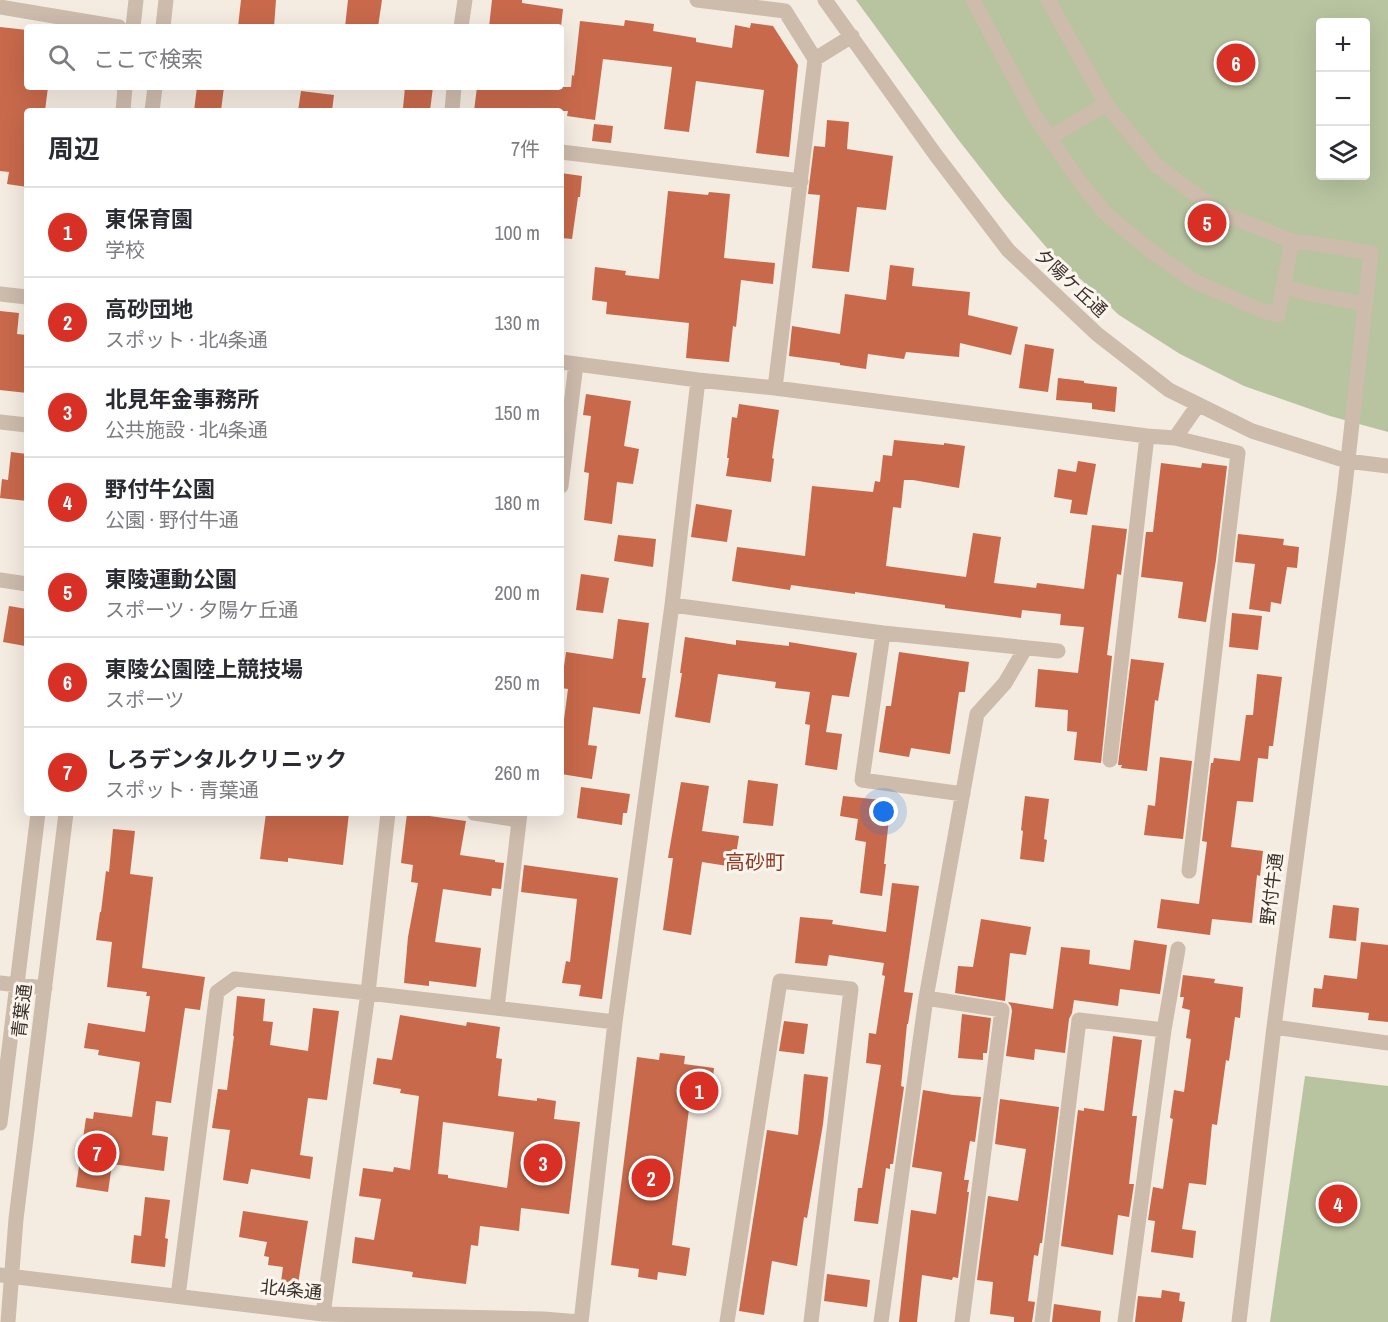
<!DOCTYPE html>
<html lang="ja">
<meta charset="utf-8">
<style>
body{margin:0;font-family:"Archivo Narrow","Noto Sans JP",sans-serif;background:#f7f7f7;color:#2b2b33}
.controls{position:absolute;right:18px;top:18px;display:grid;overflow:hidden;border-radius:6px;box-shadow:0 6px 24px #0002}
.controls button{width:54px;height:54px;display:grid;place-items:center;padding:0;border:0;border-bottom:2px solid #e1e1e2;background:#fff;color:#2b2b33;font:30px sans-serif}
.you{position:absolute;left:884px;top:812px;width:21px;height:21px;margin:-15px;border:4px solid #fff;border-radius:50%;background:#1a73e8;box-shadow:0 0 0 9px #1a73e833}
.badge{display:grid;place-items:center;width:39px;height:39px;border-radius:50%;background:#d93025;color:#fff;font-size:20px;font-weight:700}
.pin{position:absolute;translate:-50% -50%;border:3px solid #fff;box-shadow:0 2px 6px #0006}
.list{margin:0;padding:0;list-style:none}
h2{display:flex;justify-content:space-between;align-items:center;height:78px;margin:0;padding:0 24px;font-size:26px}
h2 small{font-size:20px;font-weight:400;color:#7c7c81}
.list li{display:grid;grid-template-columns:39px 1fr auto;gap:18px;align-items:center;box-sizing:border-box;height:90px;padding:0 24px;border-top:2px solid #e1e1e2}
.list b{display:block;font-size:22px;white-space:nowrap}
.list p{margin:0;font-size:20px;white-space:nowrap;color:#7c7c81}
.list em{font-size:20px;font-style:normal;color:#7c7c81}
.icon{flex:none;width:33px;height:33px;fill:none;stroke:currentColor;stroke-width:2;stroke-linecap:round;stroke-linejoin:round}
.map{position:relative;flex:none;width:1388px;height:1322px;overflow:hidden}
.search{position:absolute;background:#fff;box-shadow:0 6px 24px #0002;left:24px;top:24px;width:540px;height:66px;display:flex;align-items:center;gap:15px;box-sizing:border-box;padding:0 21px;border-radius:6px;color:#7c7c81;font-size:22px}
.panel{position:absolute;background:#fff;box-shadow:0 6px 24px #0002;left:24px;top:108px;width:540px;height:708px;border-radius:6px}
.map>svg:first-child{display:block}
.green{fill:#b8c4a0;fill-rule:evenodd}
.building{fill:#c8694b;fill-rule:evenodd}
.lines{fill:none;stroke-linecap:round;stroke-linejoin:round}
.minor{stroke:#cdbbac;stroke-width:15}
.labels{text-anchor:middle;stroke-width:6;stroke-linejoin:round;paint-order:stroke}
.street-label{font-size:18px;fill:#3b302b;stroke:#fbf5ee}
.neighbourhood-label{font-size:20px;fill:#8c3b22;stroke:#fbf5ee}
</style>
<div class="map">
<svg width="1388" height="1322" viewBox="0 0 1388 1322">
<rect width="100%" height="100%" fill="#f4ebe1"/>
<path class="green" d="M856,0H1388V432L1330,416L1244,386L1180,354L1119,315L1047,248L1004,198L957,138ZM1320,22H1366V176H1320Z
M1305,1076L1388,1086V1322H1270Z"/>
<path class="building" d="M241,0H276L274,27H238Z
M348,0H382L378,27H345Z
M492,0H522V3L563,9L561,27H489Z
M625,20L654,24L653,31L696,38V42L732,48L735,25L750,28L751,23L773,26L798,65L789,157L756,153L764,90L696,81L689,132L664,129L672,67L603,59L595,120L567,116L568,111H474L477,87H571L572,75L574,76L580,21L624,26Z
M0,27L27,30V87H48L45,111H27V187L7,184L9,172L0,171Z
M197,87H224L221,111H194Z
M405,87H433L430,111L403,108Z
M301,91L334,95L332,111H298Z
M827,120L849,122L847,149L893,156L886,210L857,207L849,272L812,268L820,195L808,194L814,146L825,147Z
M594,124L613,126L611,143L592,141Z
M561,173L582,176L580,197H578L572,239L561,238Z
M668,191L708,195L709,192L730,194L724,258L775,263L773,284L741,280L736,327L733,326L729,362L686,358L689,323L606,314L607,302L592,300L595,267L626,271L625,275L659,279Z
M890,265L914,268L912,286L970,292L968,315L1018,327L1011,355L960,343L959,357L906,352L904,359L868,354L866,369L840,365V363L789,356L792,326L840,334L845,294L886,300Z
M0,311L19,313L17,334L27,335V393L0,390Z
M1025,344L1054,349L1048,392L1019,388Z
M1058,378L1084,381V383L1117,387L1115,412L1092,409V403L1056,400Z
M586,394L631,401L624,446L639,449L633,484L617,482L612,524L584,520L589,473L584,472L591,416L583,415Z
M739,404L779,410L772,458L774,459L771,482L726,476L729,458H727L732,417L737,418Z
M894,440L944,445V443L965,446L959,488L913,480H904L901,508L893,507L886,566L966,577L973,533L1001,537L994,583L1036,588L1037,583L1084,589L1092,525L1127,529L1121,575L1117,574L1107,655L1112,656L1101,763L1074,760L1077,732L1067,731L1068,710L1035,707L1038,669L1078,673L1084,627L1060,625L1061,614L1022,610L1021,618L945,608V605L855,592V594L791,585L790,590L732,581L737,547L805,556L812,486L873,492L875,481L880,482L883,455L892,456Z
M11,452L27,454V501L0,498L2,479L8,480Z
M1078,461L1096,464L1087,515L1070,513L1072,500L1054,497L1058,469L1076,472Z
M1161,463L1201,468L1202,463L1227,466L1216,560L1206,622L1178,618L1183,582L1141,577L1146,532H1153Z
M696,504L732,510L727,542L691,537Z
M1238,534L1284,539L1283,545L1299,547L1297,568L1287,567L1281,604L1271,602L1270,612L1249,609L1255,564L1235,562Z
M618,535L656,539L653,567L614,561Z
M581,574L609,578L603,613L576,610Z
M9,606L27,609V635L25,646L3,642Z
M1232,613L1262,616L1258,650L1229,647Z
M618,619L649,623L642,678H646L640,714L593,707L588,745L597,746L592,779L561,774V742L568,689L561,688L566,652L613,659Z
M685,637L736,645V640L789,646V642L857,653L849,697L832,695L826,732L842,734L837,770L805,765L810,725L805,724L810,692L775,688L776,682L718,674L710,723L675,717L682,673H680Z
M899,652L969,662L965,692H959L950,754L911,748L909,757L879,752L886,706H891Z
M1131,659L1164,663L1158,701L1155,700L1147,771L1121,768L1122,765H1118Z
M1257,674L1282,677L1273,746H1269L1268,759L1258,758L1253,802L1237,801L1231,847L1263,851L1260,876L1257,875L1252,923L1212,919L1210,935L1157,928L1161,899L1199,904L1207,842L1202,841L1211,763H1213L1214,758L1240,761L1246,715H1253Z
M1160,757L1192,761L1183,839L1144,835L1148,805L1155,806Z
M748,780L778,784L773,826L743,823Z
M681,782L709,786L702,831L739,836L734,867L702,862L691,935L663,930L673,858H668Z
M581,787L630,794L627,813H623L622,825L577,818Z
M843,796L891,801L884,864H886L882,896L860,893L866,842L855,840L858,819L840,816Z
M1025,796L1049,799L1044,839L1047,840L1044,862L1020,859L1023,831L1021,830Z
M266,813H349L343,865L288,858V862L260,859Z
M407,813L466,821L460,855L495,860V862L504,863L501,889L492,888L491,896L443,889L435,942L481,948L476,987L429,981V986L404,983L408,937L418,883L411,882L413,865L401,863Z
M113,829L135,831L130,874L153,877L142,968L205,977L200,1010L185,1008L171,1103L156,1101L152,1135L168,1137L164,1171L112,1164L108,1192L76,1187L86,1118L93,1119L94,1112L132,1117L140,1062L98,1055L99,1050L84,1048L88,1023L145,1032L150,996H146L147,992L107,987L112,942L96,940L100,912H101L106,871L109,872Z
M524,865L618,878L602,999L579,996L581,985L562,983L566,961L570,962L577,899L521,892Z
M892,883L919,886L904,992L913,993L908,1024H907L901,1086L904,1087L893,1164H890V1169L886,1168L878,1224L854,1221L858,1188H862L881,1065L866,1063L869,1033L876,1034L885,976L882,975L884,963L829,955L827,966L795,963L800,917L833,920L832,924L886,932Z
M1333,905L1359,908L1356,941L1329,938Z
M981,919L1031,927L1026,955L1010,953L1005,1001L955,993L958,966L973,967Z
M1134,940L1167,945L1160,994L1120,989L1118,1006L1074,1000L1072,1013L1069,1019L1065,1053L1035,1049L1034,1060L1006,1056L1012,1011L1011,1006L1008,1002L1053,1009L1061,947L1090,950L1089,964L1130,970Z
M1361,942L1388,945V1022L1368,1020L1369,1013L1312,1007L1314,988L1322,989L1324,975L1357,979Z
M1183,975L1215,979L1214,983L1243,987L1240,1018L1235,1017L1229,1061L1226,1060L1217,1125L1212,1124L1206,1185L1189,1183L1182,1229L1196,1231L1193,1258L1151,1252L1155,1221L1148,1220L1153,1187L1163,1189L1173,1119L1170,1118L1174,1090L1184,1092L1191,1039L1186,1038L1190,1010L1182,1008L1184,997H1180Z
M237,996L265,999L263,1021L273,1022L270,1045L308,1051L313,1008L339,1011L327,1100L308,1098L300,1155L313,1157L310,1179L251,1169L248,1184L223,1180L230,1130L212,1128L218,1089L227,1090L234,1036H233Z
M962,1014L991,1018L987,1053H983V1060L958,1058Z
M400,1015L466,1026L467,1022L500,1027L496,1058L502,1059L498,1096L537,1101V1098L556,1101L554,1119L580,1122L569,1214L521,1208L519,1231L480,1226L478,1246L471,1245L466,1284L412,1277L413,1272L352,1263L355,1237L374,1240L381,1199L359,1196L363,1168L393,1172L394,1167L410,1170L419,1096L400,1093L401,1089L373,1084L377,1058L392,1060ZM443,1122L514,1132L507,1188L448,1178V1175L438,1174Z
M784,1021L808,1024L804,1054L779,1051Z
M1113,1036L1142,1040L1132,1116H1137L1129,1184H1134L1129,1217L1118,1215L1113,1255L1061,1246L1078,1110L1084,1111V1108L1104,1111Z
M660,1053L685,1056L684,1064L714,1068L709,1112L689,1109L672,1245L690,1248L686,1276L658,1272L657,1280L638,1277L639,1269L611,1265L637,1057L659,1060Z
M804,1074L828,1077L823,1124L807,1218L804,1217L797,1266L772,1261L764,1315L739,1311L767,1130L798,1135Z
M923,1090L953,1095L981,1097L975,1142L970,1141L964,1180H969L967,1192H969L958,1278L953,1277L952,1280L922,1275L917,1322H899L911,1210L936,1214L942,1172L912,1167Z
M1000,1099L1059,1107L1042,1243H1040L1038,1256L1034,1255L1028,1301L1035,1302L1032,1322H1014V1317L990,1314L993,1282L977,1280L988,1196L1018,1201L1026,1149L995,1144Z
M145,1197L170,1200L165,1238L168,1239L165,1267L131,1263L134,1235L141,1236Z
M243,1211L308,1221L298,1284L281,1282L283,1267L268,1265L269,1257L264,1256L267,1242L239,1237Z
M827,1274L870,1280L867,1307L824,1301Z
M1162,1290L1180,1293L1179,1301L1185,1302L1182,1322H1135L1138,1296L1161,1298Z
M1054,1304L1101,1311L1100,1322H1052Z"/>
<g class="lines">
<path class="minor" d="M697,0L785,11L815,59
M825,0L935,154L1008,250L1097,334L1169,390L1252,431L1347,461L1388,466
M973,0L1034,115L1078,179L1106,214L1151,251L1194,281L1258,309L1278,315L1292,241
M1048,0L1106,104L1156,165L1219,212L1292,241L1317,244L1371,253L1344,495L1274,1027L1239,1322
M0,7L119,27
M133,27L136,0
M163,27L166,0
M461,27L465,0
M123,111L125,87
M152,111L155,87
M452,111L454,87
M1049,138L1106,104
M561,152L801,181
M1283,286L1307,293L1365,304
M0,294L27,297
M561,362L698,380L775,388L1147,436L1175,438L1198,405
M775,388L815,59L852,36
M0,422L27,425
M1175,438L1238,453L1189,871
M561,486L576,364
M0,580L27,584
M672,605L883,633L1058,651
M883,633L862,780L963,794
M1110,760L1147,436
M474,813L519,820
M0,983L45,988
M926,998L1002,1010L962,1322
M497,1008L520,813
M1274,1027L1388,1043
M0,1123L38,813
M0,1275L323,1314L543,1319L580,1322
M178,1296L217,992L235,979L368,993L615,1022
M323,1314L368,993L388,813
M8,1322L16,1219L66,813
M581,1322L615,1022L672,605L698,380
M727,1322L780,981L851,989L811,1322
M881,1322L926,998L977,714L1005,683L1025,649
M1042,1322L1079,1020L1164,1030
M1125,1322L1164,1030L1178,949"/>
</g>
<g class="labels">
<g class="street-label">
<text transform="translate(1071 283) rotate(43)" y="6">夕陽ケ丘通</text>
<text transform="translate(1272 889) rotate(-83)" y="6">野付牛通</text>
<text transform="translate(22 1011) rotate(-83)" y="6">青葉通</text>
<text transform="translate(291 1290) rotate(6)" y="6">北4条通</text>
</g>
<g class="neighbourhood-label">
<text x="755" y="869">高砂町</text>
</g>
</g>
</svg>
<div class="controls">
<button>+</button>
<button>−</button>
<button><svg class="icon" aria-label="layers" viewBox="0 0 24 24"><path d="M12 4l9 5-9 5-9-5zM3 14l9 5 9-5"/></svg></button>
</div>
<div class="you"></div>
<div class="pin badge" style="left:699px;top:1091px">1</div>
<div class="pin badge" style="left:651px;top:1178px">2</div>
<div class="pin badge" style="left:543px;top:1163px">3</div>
<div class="pin badge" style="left:1338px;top:1204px">4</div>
<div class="pin badge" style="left:1207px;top:223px">5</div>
<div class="pin badge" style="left:1236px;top:63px">6</div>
<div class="pin badge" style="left:97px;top:1153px">7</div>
<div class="search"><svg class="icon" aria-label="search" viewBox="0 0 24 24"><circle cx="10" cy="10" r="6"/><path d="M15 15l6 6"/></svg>ここで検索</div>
<section class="panel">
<h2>周辺<small>7件</small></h2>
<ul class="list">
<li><span class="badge">1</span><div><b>東保育園</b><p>学校</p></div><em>100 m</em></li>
<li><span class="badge">2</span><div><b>高砂団地</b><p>スポット · 北4条通</p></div><em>130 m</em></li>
<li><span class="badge">3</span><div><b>北見年金事務所</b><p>公共施設 · 北4条通</p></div><em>150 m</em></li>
<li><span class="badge">4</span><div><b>野付牛公園</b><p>公園 · 野付牛通</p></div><em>180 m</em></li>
<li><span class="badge">5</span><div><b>東陵運動公園</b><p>スポーツ · 夕陽ケ丘通</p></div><em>200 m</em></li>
<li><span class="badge">6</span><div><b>東陵公園陸上競技場</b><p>スポーツ</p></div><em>250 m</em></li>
<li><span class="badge">7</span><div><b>しろデンタルクリニック</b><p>スポット · 青葉通</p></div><em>260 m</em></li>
</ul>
</section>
</div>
